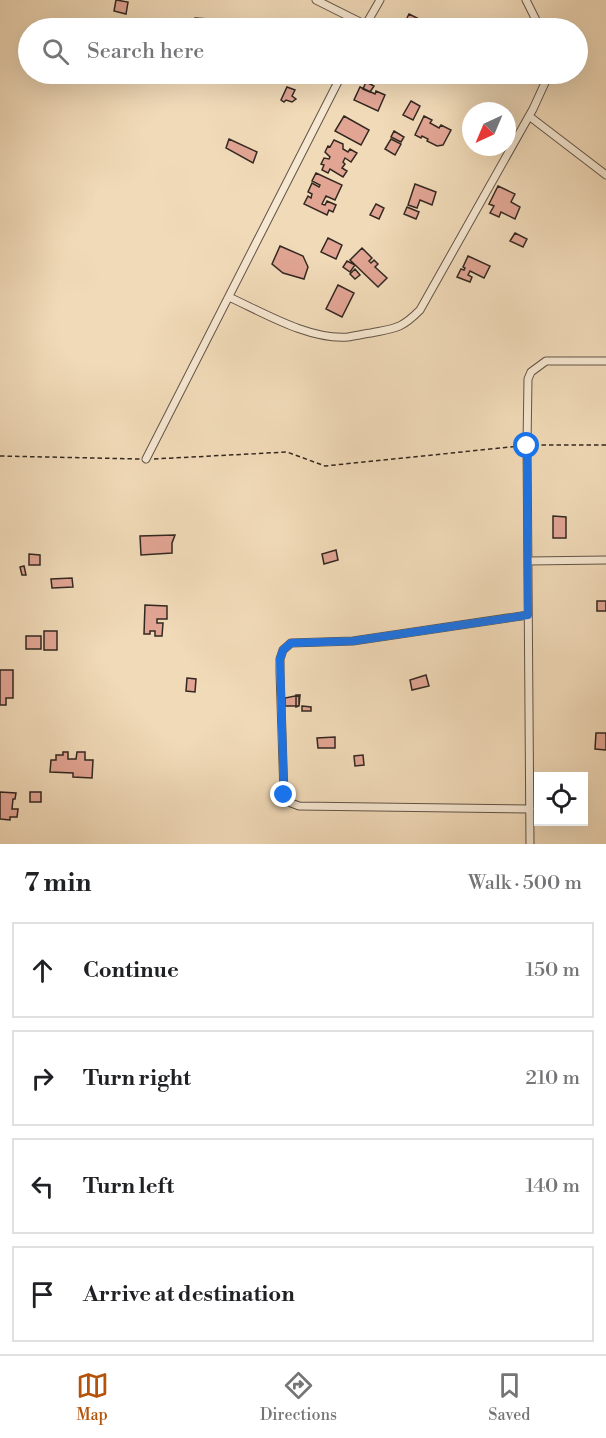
<!DOCTYPE html>
<meta charset="utf-8">
<style>
body{margin:0;font-family:"Libre Bodoni",serif;background:#f2f2f2;color:#202124}
.controls{position:absolute;right:18px;bottom:18px;display:grid;overflow:hidden;border-radius:0px;box-shadow:0 6px 24px #0002}
.controls button{width:54px;height:54px;display:grid;place-items:center;padding:0;border:0;border-bottom:2px solid #e0e0e0;background:#fff;color:#202124;font:30px sans-serif}
.compass{position:absolute;left:462px;top:102px;width:54px;height:54px;border-radius:50%;background:#fff;box-shadow:0 6px 24px #0002;rotate:224deg}
.stop{position:absolute;width:18px;height:18px;margin:-14px;border:4px solid #1a73e8;border-radius:50%;background:#fff}
.stop.end{background:#1a73e8;border-color:#fff;box-shadow:0 2px 6px #0008}
.list{margin:0;padding:0;list-style:none}
h2{display:flex;justify-content:space-between;align-items:center;height:78px;margin:0;padding:0 24px;font-size:26px}
h2 small{font-size:20px;font-weight:400;color:#757577}
.list li{display:grid;grid-template-columns:39px 1fr auto;gap:18px;align-items:center;box-sizing:border-box;height:96px;margin:0 12px 12px;padding:0 12px;border:2px solid #e0e0e0;border-radius:0px}
.list b{display:block;font-size:22px;white-space:nowrap}
.list em{font-size:20px;font-style:normal;color:#757577}
.icon{flex:none;width:33px;height:33px;fill:none;stroke:currentColor;stroke-width:2;stroke-linecap:round;stroke-linejoin:round}
.map{position:relative;flex:none;width:606px;height:844px;overflow:hidden}
.search{position:absolute;background:#fff;box-shadow:0 6px 24px #0002;left:18px;right:18px;top:18px;height:66px;display:flex;align-items:center;gap:15px;box-sizing:border-box;padding:0 21px;border-radius:33px;color:#757577;font-size:22px}
.sheet{height:510px;background:#fff}
nav{display:flex;justify-content:space-around;align-items:center;box-sizing:border-box;height:84px;border-top:2px solid #e0e0e0;background:#fff;font-size:16px;color:#757577}
nav a{display:grid;justify-items:center;gap:3px}
nav .on{color:#b45309}
.map>svg:first-child{display:block}
.building{fill:#e2a594;stroke:#332821;stroke-width:1.5}
.lines{fill:none;stroke-linecap:round;stroke-linejoin:round}
.street-casing{stroke:#625447;stroke-width:9}
.path{stroke:#332821;stroke-width:1.5;stroke-dasharray:4.5 3;stroke-linecap:butt}
.street{stroke:#f6e7d1;stroke-width:7}
.route{stroke:#1a73e8;stroke-width:8}
</style>
<div class="map">
<svg width="606" height="844" viewBox="0 0 606 844">
<rect width="100%" height="100%" fill="#f1dab8"/>
<filter id="stains"><feTurbulence type="fractalNoise" baseFrequency=".00333" numOctaves="4"/><feColorMatrix values="0 0 0 0 .2 0 0 0 0 .09 0 0 0 0 .02 0 0 0 .5 -.17"/></filter>
<radialGradient id="worn" r=".72"><stop offset=".6" stop-color="#630" stop-opacity="0"/><stop offset="1" stop-color="#630" stop-opacity=".3"/></radialGradient>
<path class="building" d="M116,0L128,2L126,14L114,11Z
M409,14L427,23L424,28H402Z
M195,18L209,19L208,28L195,27Z
M366,82L374,86L370,92L363,89Z
M287,87L295,90L292,96L296,99L292,102L286,100L284,102L281,100Z
M360,87L375,94L376,91L385,95L378,111L354,100Z
M411,101L420,106L413,120L403,115Z
M344,116L369,130L361,145L335,131Z
M424,116L432,120L430,123L439,128L441,125L451,130L443,145L437,146L427,141L428,139L422,136L421,138L415,135Z
M394,131L404,137L401,142L391,137Z
M229,139L257,152L253,163L226,148Z
M391,139L401,144L395,155L385,149Z
M334,140L343,144V149L348,152L350,149L357,153L351,162L345,158L343,162L345,164L342,168L347,171L343,177L330,169L328,173L322,170L324,165L321,164L324,158L329,159L330,157L325,152L328,146L330,147Z
M316,173L342,185L335,200L326,196L322,204L325,205L327,201L336,205L333,212L329,210L327,215L304,204L308,196L311,198L312,194L308,192L312,183L319,187L320,185L312,181Z
M415,184L436,192L432,205L420,200L417,208L408,205Z
M498,186L515,194L511,202L520,207L515,219L501,212L499,217L490,213L494,206L489,204Z
M376,204L384,208L379,219L370,215Z
M407,207L419,212L416,219L404,214Z
M515,233L527,239L523,247L510,241Z
M328,238L342,245L336,259L321,252Z
M280,246L303,256L308,267L304,279L283,273L272,264Z
M362,248L372,258L369,261L371,263L374,260L378,264L375,267L387,278L378,287L350,260Z
M468,256L490,266L484,278L470,271L468,275L472,277L470,282L457,277L461,269L464,270L465,268L463,267Z
M347,261L355,265L350,272L343,267Z
M355,269L360,275L355,279L350,274Z
M338,285L354,293L342,317L326,309Z
M553,516L566,517V538H553Z
M175,535L172,543V553L141,555L140,536Z
M336,550L338,560L324,564L322,554Z
M29,554L40,555V565H29Z
M24,566L26,575H22L20,567Z
M72,578L73,587L52,588L51,579Z
M597,601H606V611H597Z
M145,605L167,606V619H157V623H163L162,636H155V631H150V634H144Z
M44,631H57V650H44Z
M26,636H41V649H26Z
M0,670H13V698H6V705H0Z
M426,675L429,686L412,690L410,680Z
M187,678L196,679L195,692L186,691Z
M296,695H299V706L296,707Z
M300,695L299,706H285V698Z
M302,706L311,707V711H302Z
M596,733H606V750L595,749Z
M335,737V748H318L317,738Z
M63,752H68V759H76L77,752H85V760H93L92,778L73,777V773L50,772L51,760H56V755H63Z
M363,755L364,765L355,766L354,756Z
M0,792L16,793L15,799H13L12,809H18L17,817H10V820L0,819Z
M30,792H41V802H30Z"/>
<g class="lines">
<g class="street-casing">
<path id="street" d="M316,0L366,25
M526,0L540,28
M365,26L380,0
M529,116L606,175
M229,297C264,313 309,340 348,337C355,336 363,334 371,333C396,328 401,329 420,310L533,109L549,74
M146,459L342,74
M528,561L606,560
M528,615L353,641L291,643L283,650L280,659V672L284,795L291,803L299,806L530,809
M530,844L527,445L528,379L531,372L546,361H606"/>
</g>
<path class="path" d="M534,445H606
M0,456L140,459
M154,459L287,452L325,466L520,446"/>
<use href="#street" class="street"/>
</g>
<g class="lines">
<path class="route" d="M284,795L280,659L283,650L291,643L353,641L528,615L527,446"/>
</g>
<rect width="100%" height="100%" filter="url(#stains)"/>
<rect width="100%" height="100%" fill="url(#worn)"/>
</svg>
<div class="controls">
<button><svg class="icon" aria-label="locate" viewBox="0 0 24 24"><circle cx="12" cy="12" r="6"/><path d="M12 2v4M12 18v4M2 12h4M18 12h4"/></svg></button>
</div>
<svg class="compass" viewBox="-18 -18 36 36"><path d="M0-13l5 13h-10z" fill="#e53935"/><path d="M0 13l5-13h-10z" fill="#757577"/></svg>
<div class="stop" style="left:527px;top:446px"></div>
<div class="stop end" style="left:284px;top:795px"></div>
<div class="search"><svg class="icon" aria-label="search" viewBox="0 0 24 24"><circle cx="10" cy="10" r="6"/><path d="M15 15l6 6"/></svg>Search here</div>
</div>
<section class="sheet">
<h2>7 min<small>Walk · 500 m</small></h2>
<ul class="list">
<li><svg class="icon" aria-label="ahead" viewBox="0 0 24 24"><path d="M12 20V5M6 11l6-6 6 6"/></svg><div><b>Continue</b></div><em>150 m</em></li>
<li><svg class="icon" aria-label="right" viewBox="0 0 24 24"><path d="M7 20v-9h11M14 6l5 5-5 5"/></svg><div><b>Turn right</b></div><em>210 m</em></li>
<li><svg class="icon" aria-label="left" viewBox="0 0 24 24"><path d="M17 20v-9H6M10 6l-5 5 5 5"/></svg><div><b>Turn left</b></div><em>140 m</em></li>
<li><svg class="icon" aria-label="arrive" viewBox="0 0 24 24"><path d="M6 21V4h12l-3 4 3 4H6"/></svg><div><b>Arrive at destination</b></div></li>
</ul>
</section>
<nav>
<a class="on"><svg class="icon" aria-label="map" viewBox="0 0 24 24"><path d="M3 6l6-2 6 2 6-2v14l-6 2-6-2-6 2zM9 4v14M15 6v14"/></svg>Map</a>
<a><svg class="icon" aria-label="directions" viewBox="0 0 24 24"><path d="M12 3l9 9-9 9-9-9zM9 14v-3h6M13 9l2 2-2 2"/></svg>Directions</a>
<a><svg class="icon" aria-label="saved" viewBox="0 0 24 24"><path d="M7 4h10v16l-5-4-5 4z"/></svg>Saved</a>
</nav>
